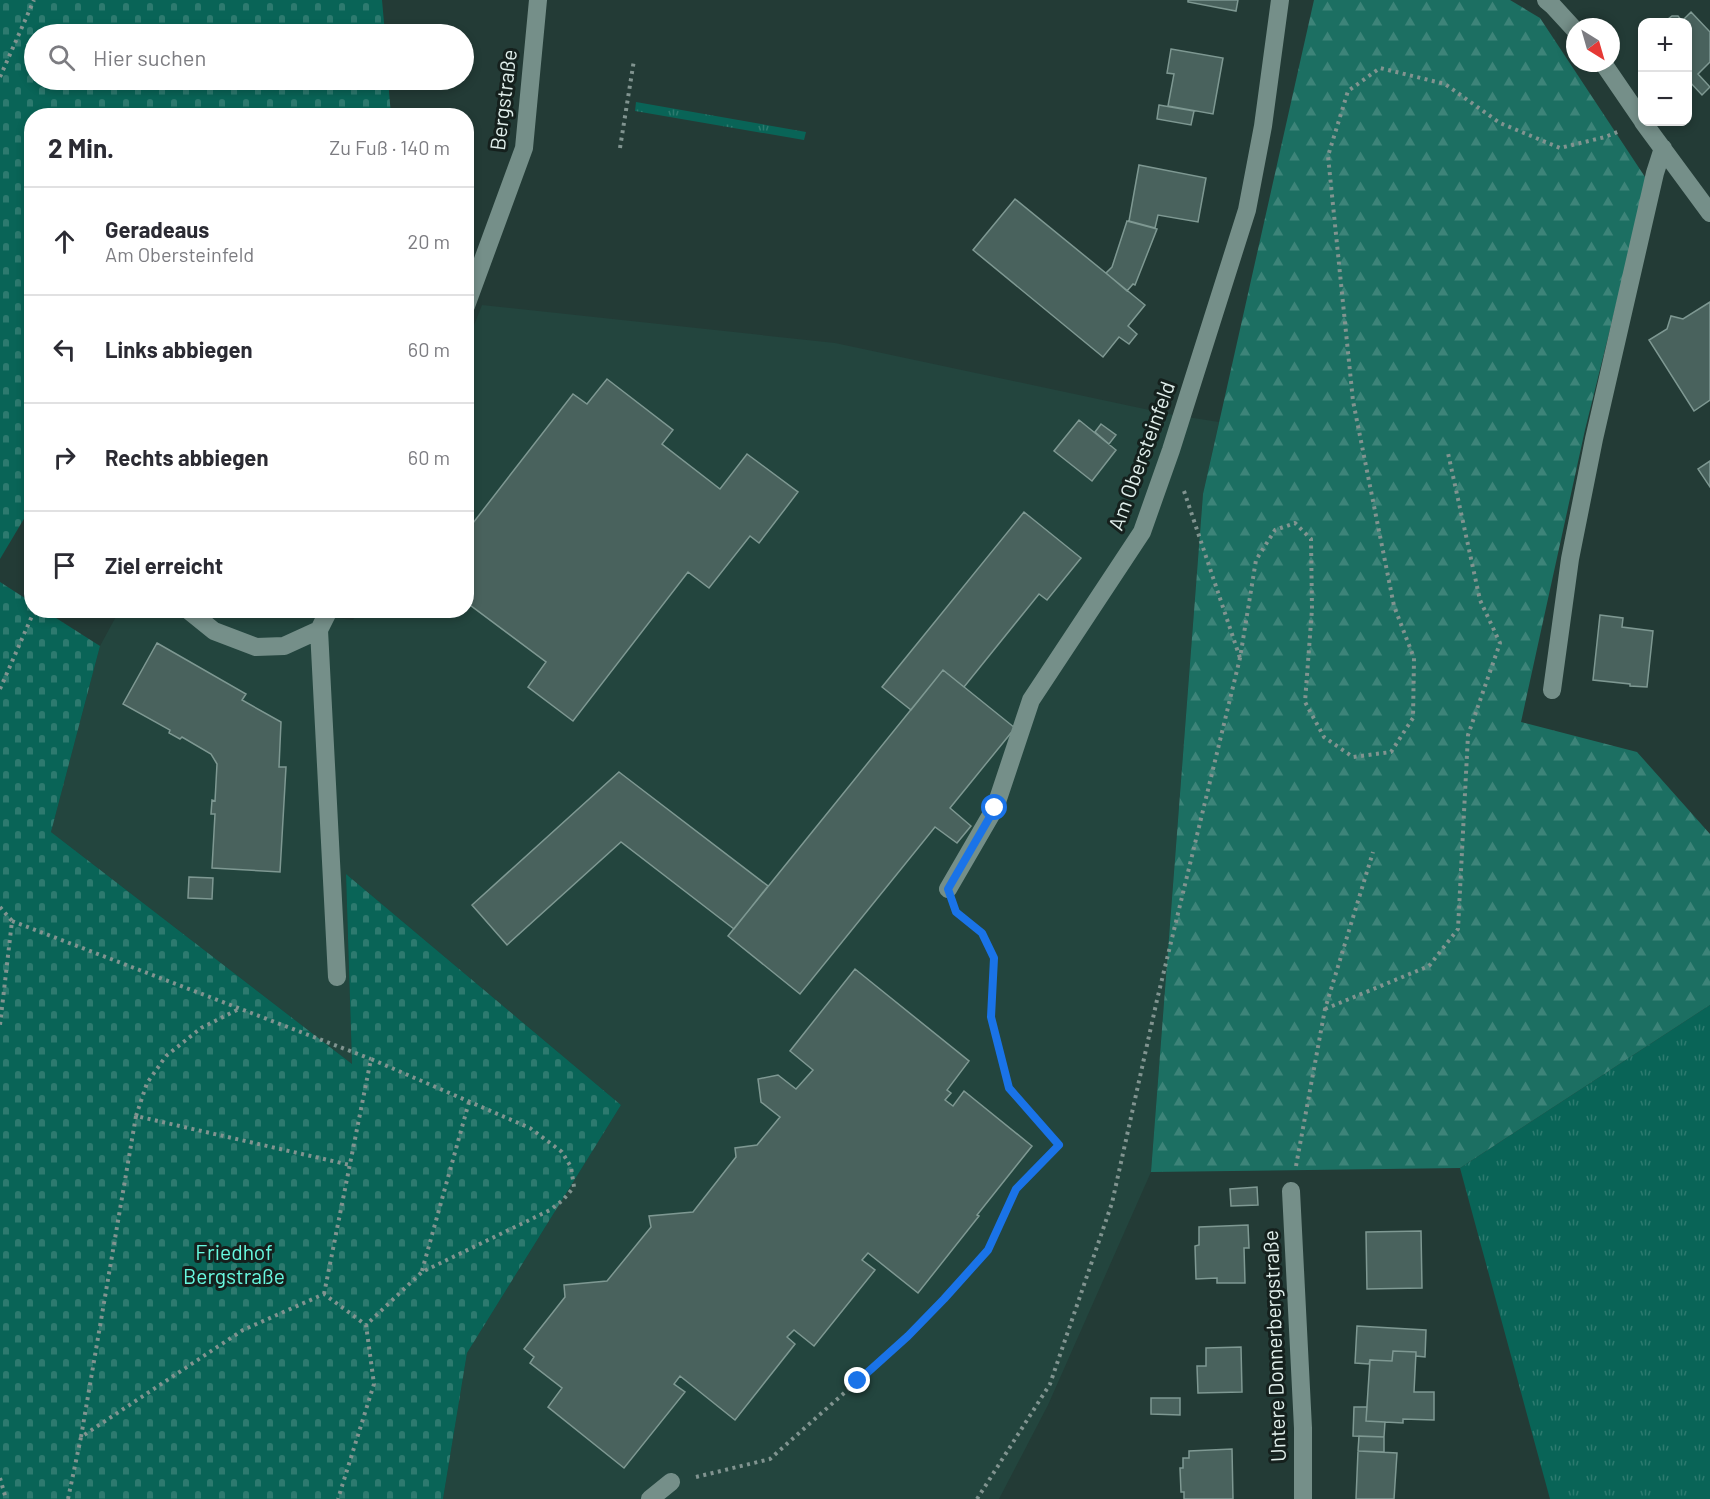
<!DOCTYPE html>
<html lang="de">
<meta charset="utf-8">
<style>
body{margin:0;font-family:Barlow,sans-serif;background:#f7f7f7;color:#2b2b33}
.controls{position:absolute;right:18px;top:18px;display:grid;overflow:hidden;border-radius:12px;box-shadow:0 3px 9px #0003}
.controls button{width:54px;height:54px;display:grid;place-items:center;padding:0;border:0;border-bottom:2px solid #e1e1e2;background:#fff;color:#2b2b33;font:30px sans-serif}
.compass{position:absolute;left:1566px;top:18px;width:54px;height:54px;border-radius:50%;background:#fff;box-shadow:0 3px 9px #0003;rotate:143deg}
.stop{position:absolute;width:18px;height:18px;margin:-14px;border:4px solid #1a73e8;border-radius:50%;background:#fff}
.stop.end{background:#1a73e8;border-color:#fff;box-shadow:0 2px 6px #0008}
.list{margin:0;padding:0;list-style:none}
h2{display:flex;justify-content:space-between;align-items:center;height:78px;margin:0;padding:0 24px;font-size:26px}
h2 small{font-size:20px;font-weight:400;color:#7c7c81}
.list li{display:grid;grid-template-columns:39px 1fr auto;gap:18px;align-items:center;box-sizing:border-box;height:108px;padding:0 24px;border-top:2px solid #e1e1e2}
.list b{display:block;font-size:22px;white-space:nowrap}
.list p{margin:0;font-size:20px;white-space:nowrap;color:#7c7c81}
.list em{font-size:20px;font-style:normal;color:#7c7c81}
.icon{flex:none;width:33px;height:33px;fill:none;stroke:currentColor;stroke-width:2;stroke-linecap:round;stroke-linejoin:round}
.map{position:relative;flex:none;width:1710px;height:1499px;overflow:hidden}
.search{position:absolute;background:#fff;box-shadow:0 3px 9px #0003;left:24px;top:24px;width:450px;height:66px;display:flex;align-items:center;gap:15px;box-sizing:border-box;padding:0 21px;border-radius:33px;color:#7c7c81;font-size:22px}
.panel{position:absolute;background:#fff;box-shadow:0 3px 9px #0003;left:24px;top:108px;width:450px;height:510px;border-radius:24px}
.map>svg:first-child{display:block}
.built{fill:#23453e}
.grass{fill:url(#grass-tufts)}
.forest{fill:url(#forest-firs)}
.cemetery{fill:url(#cemetery-stones)}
.building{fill:#49625d;stroke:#7e9892;stroke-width:1.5}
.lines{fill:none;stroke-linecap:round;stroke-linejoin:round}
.path{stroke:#819490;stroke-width:4;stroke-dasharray:3 4.5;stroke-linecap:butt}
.minor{stroke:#758f89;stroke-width:18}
.route{stroke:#1a73e8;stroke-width:8}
.labels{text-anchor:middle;stroke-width:6;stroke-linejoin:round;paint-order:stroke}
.street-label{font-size:21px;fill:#e1efec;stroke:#15201d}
.park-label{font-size:21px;fill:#68f9e0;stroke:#15201d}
</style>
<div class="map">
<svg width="1710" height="1499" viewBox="0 0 1710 1499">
<defs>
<pattern id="grass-tufts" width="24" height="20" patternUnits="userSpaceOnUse" patternTransform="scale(1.5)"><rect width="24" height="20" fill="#096457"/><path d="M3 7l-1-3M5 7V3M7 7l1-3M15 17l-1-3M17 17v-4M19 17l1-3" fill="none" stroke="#2d7a6f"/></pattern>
<pattern id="forest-firs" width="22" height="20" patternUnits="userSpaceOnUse" patternTransform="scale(1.5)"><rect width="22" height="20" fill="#1c6f62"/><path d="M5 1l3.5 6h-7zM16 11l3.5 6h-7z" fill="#3d8479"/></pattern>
<pattern id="cemetery-stones" width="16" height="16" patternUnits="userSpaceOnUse" patternTransform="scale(1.5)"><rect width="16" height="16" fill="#096457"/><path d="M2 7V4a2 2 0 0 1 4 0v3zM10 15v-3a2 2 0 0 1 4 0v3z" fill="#2d7a6f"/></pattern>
</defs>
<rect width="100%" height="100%" fill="#233b36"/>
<path class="built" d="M482,305L835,343L1168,414L1219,422L1203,494L1151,1172L1048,1405L999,1499H443L467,1353L621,1105L346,874L352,1064L51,832L100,646L119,611L266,610L353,620L358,611L466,610L467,343Z"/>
<path class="grass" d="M636,102L806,132L804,140L635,111Z
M1710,1005V1499H1550L1460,1168Z"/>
<path class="forest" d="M1314,0H1510L1540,18L1647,180L1585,430L1521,722L1637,752L1710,834V1005L1460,1168L1151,1172L1203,494Z"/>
<path class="cemetery" d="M0,0H382L385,34H34V80H388L391,115L32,116L31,507L0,559Z
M0,582L31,602L32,610L45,611L100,646L51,832L352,1064L346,874L621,1105L467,1353L443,1499H0Z"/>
<path class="building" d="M1188,0H1238L1236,11L1188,2Z
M1691,12L1710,32V62L1698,74L1710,87L1702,95L1688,80V22H1664L1672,16H1678L1682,21Z
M1171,49L1223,58L1213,114L1168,106L1174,74L1167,73Z
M1159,105L1194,111L1191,125L1157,119Z
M1139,165L1206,178L1198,222L1158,215L1155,228L1129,221Z
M1015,199L1145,305L1128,326L1137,334L1129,344L1119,337L1103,357L973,250Z
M1127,221L1157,229L1135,285L1133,284L1127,291L1106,273L1112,267Z
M1710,302V400L1694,411L1649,340L1667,329L1671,316L1683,319Z
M607,379L673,430L662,444L720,489L747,454L798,492L759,543L750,536L709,588L688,572L573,721L528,687L546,662L466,602V532L573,394L587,404Z
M1079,420L1116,450L1092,481L1054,451Z
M1101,424L1116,435L1109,444L1095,432Z
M1710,461V487L1698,469Z
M1024,512L1081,558L1047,600L1039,594L964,687L943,670L911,710L882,687Z
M1600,615L1623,618L1622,627L1653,631L1647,687L1630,686V684L1593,680Z
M157,643L246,694L242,700L281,722L279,767H286L280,872L212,868L215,814H211L212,800L215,801L217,764L211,754L182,737L180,739L169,733L170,730L123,704Z
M943,670L1015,728L950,808L971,826L957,843L935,827L800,994L728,936Z
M619,772L768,886L734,929L621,842L507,945L472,905Z
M189,877L213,878L212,899L188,898Z
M855,969L969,1061L947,1090L951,1093L945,1100L953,1106L964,1091L1032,1146L977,1215L979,1216L918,1293L868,1253L862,1260L875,1270L814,1346L794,1330L787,1337L795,1344L735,1420L680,1376L674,1384L685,1392L624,1468L548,1407L562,1388L530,1363L534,1357L524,1349L565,1297L564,1285L607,1281L651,1227L649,1216L693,1212L736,1157L735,1148L757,1145L780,1117L761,1102L758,1079L778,1075L796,1089L813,1070L790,1051Z
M1257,1187L1258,1205L1231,1206L1230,1189Z
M1248,1225L1249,1248H1244L1245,1283H1217V1278L1196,1279L1195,1246L1199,1245V1227Z
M1421,1231L1422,1288L1367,1289L1366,1232Z
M1357,1326L1426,1330L1425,1357L1416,1356V1352L1393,1351L1392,1361L1370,1360L1369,1364L1355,1363Z
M1241,1347L1242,1392L1198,1393L1197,1366H1206V1348Z
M1393,1351L1416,1352L1414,1392H1434V1420L1403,1419V1423L1366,1421L1370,1360L1392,1361Z
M1151,1398H1180V1415L1151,1414Z
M1354,1407H1367L1366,1421L1385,1422L1384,1437L1353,1436Z
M1359,1436L1384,1437V1452L1358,1451Z
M1232,1449L1233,1499H1184V1492H1181L1180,1468H1183V1458H1189V1451Z
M1358,1451L1397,1453L1394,1499H1356Z"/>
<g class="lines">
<path class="path" d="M0,77L34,0
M620,148L634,60
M1184,491L1240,658
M0,689L32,616L38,610
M0,907L12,921L0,1025
M12,921L371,1059
M1325,1009L1429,966L1458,929L1468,735L1500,643L1480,600L1448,453
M136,1116L147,1083L166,1056L201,1028L239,1009
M1296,1166L1325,1009L1373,852
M422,1271L469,1102
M324,1294L371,1059L530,1128L562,1152L571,1167L574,1187L563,1200L550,1210L422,1272L366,1325
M81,1437L136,1116L350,1165
M696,1477L770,1459L908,1336L944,1299L988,1250L1016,1189L1059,1145L1009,1088L991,1017L994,958L982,933L957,912
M0,1478L6,1499
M68,1499L81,1437L243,1330L324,1294L366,1325L374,1384L338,1499
M977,1499L1050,1384L1112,1203L1157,1000L1240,658L1256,560L1275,530L1295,523L1311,539L1312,609L1305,702L1324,737L1353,757L1391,752L1413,718L1414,658L1394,606L1353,401L1328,156L1348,91L1380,68L1445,84L1500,123L1560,148L1605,137L1620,131"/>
<path class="minor" d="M1546,0L1552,5L1575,30
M1603,63L1642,120
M1643,122L1710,213
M466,306L524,148L538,0
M188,610L214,631L256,647L284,646L319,630L329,610
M319,630L337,977
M1552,690L1570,559L1594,439L1655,173L1663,148
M948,889L995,808L1031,700L1142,532L1171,450L1247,210L1263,126L1280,0
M1291,1191L1303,1428V1499
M650,1499L671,1482"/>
</g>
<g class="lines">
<path class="route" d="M858,1381L908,1336L944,1299L988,1250L1016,1189L1059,1145L1009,1088L991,1017L994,958L982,933L956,912L948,889L995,808"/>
</g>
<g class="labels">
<g class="street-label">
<text transform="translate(504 100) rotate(-83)" y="7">Bergstraße</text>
<text transform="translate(1142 456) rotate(-70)" y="7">Am Obersteinfeld</text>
<text transform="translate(1275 1346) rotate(-92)" y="7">Untere Donnerbergstraße</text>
</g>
<g class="park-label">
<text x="234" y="1260">Friedhof<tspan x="234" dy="24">Bergstraße</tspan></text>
</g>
</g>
</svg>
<div class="controls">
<button>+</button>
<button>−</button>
</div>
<svg class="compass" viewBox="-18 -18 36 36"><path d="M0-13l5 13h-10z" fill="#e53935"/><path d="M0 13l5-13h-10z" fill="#7c7c81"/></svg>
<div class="stop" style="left:995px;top:808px"></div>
<div class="stop end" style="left:858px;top:1381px"></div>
<div class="search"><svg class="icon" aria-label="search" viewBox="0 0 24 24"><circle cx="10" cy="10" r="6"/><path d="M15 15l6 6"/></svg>Hier suchen</div>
<section class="panel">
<h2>2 Min.<small>Zu Fuß · 140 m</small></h2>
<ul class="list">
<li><svg class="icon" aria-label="ahead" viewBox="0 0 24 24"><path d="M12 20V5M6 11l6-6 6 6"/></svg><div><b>Geradeaus</b><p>Am Obersteinfeld</p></div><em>20 m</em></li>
<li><svg class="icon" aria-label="left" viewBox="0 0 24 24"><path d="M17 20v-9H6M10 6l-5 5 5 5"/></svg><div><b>Links abbiegen</b></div><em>60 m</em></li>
<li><svg class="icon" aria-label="right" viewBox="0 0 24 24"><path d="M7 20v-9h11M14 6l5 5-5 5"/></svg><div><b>Rechts abbiegen</b></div><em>60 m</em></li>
<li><svg class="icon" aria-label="arrive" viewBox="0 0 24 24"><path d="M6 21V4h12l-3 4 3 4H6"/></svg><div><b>Ziel erreicht</b></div></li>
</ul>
</section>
</div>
